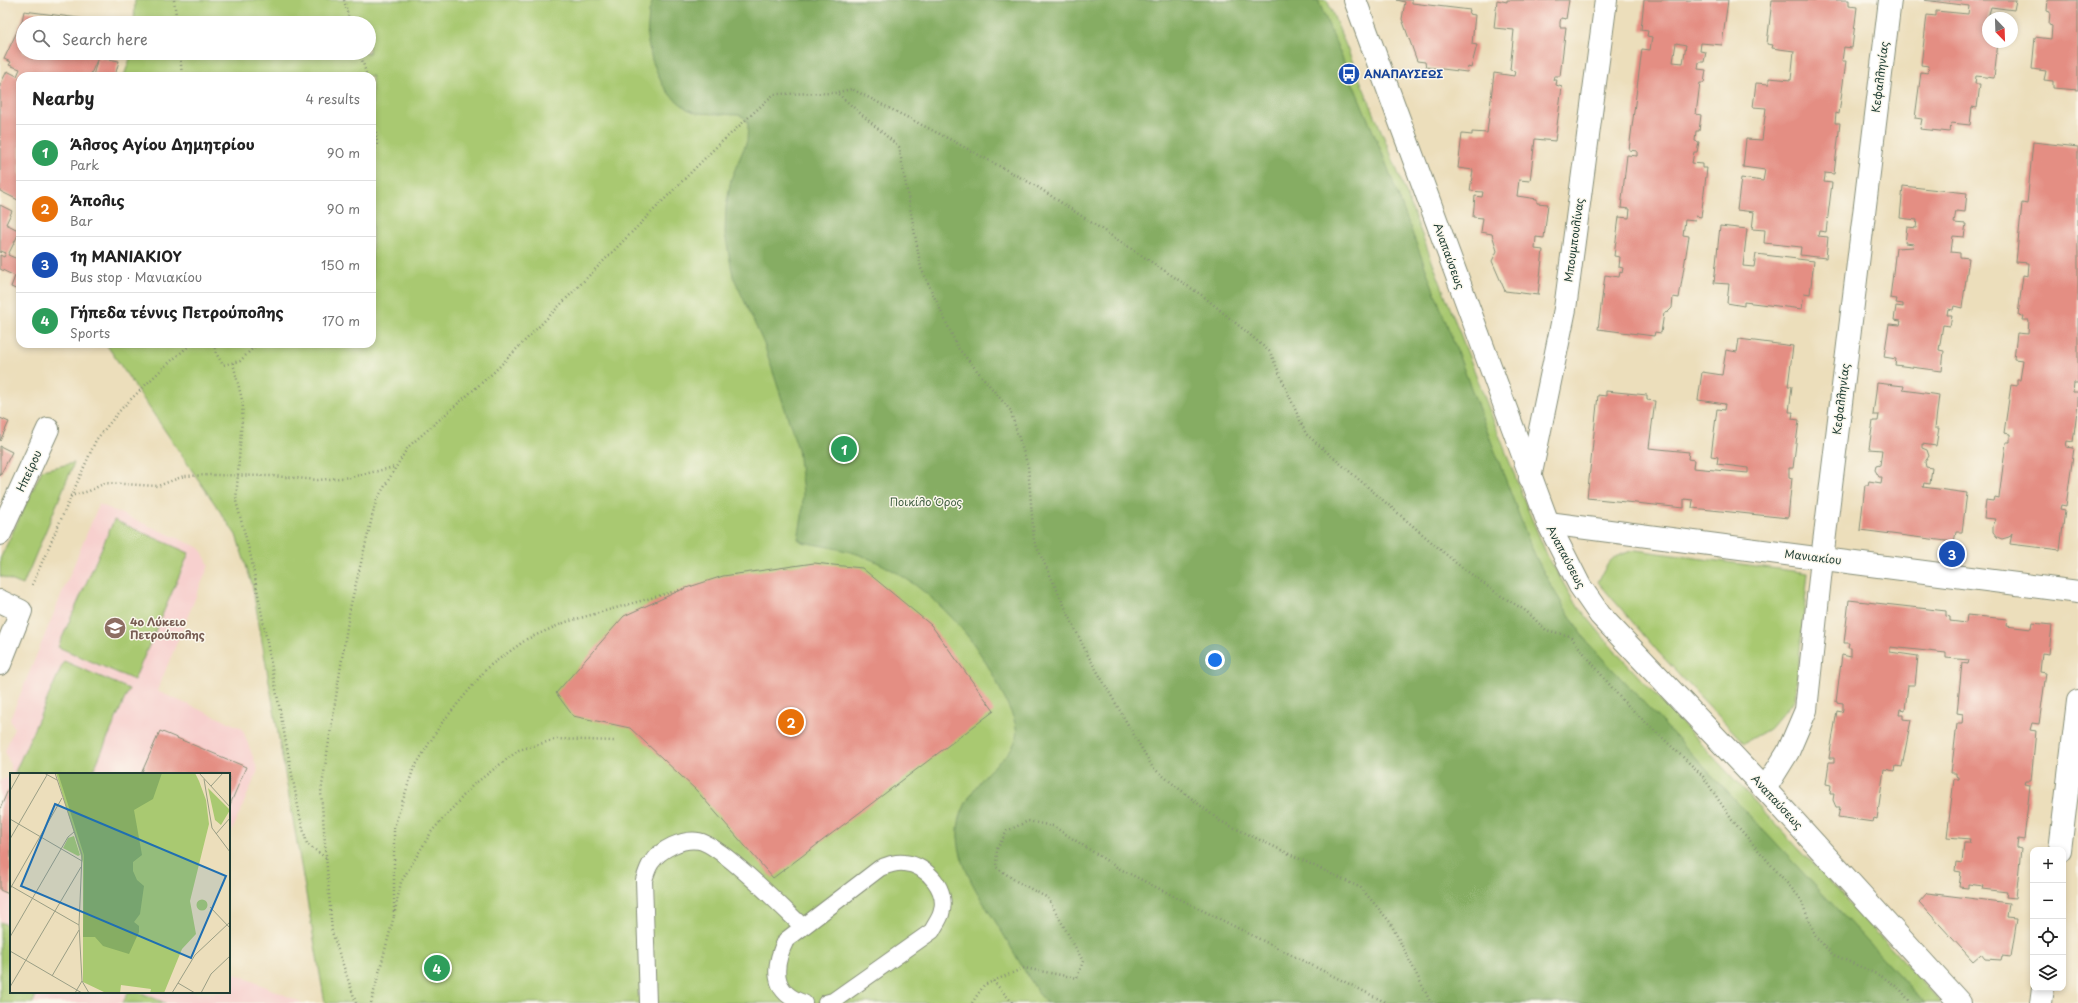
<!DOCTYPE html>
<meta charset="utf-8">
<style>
body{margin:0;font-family:"Playpen Sans",sans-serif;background:#f2f2f2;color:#222}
.controls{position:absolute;right:12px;bottom:12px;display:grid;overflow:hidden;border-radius:8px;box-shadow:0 2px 6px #0003}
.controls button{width:36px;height:36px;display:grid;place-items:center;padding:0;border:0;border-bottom:1px solid #e0e0e0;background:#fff;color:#222;font:20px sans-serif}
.compass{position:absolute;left:1982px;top:12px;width:36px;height:36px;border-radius:50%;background:#fff;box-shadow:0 2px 6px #0003;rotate:157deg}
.you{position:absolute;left:1215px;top:660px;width:14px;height:14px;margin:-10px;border:3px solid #fff;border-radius:50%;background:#1a73e8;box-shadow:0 0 0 6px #1a73e833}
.badge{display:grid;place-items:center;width:26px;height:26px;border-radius:50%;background:#1f6fb2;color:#fff;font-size:13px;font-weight:700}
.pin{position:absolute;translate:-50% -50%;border:2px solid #fff;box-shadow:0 1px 4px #0006}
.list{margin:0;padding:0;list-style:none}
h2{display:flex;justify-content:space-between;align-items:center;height:52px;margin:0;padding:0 16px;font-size:17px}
h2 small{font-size:13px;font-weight:400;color:#767676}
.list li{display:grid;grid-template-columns:26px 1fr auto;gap:12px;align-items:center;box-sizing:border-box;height:56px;padding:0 16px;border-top:1px solid #e0e0e0}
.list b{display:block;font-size:15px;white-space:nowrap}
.list p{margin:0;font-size:13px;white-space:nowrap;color:#767676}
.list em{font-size:13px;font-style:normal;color:#767676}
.icon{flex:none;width:22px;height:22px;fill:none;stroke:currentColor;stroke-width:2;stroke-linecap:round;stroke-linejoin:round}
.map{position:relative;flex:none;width:2078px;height:1003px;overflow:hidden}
.search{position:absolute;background:#fff;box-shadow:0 2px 6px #0003;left:16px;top:16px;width:360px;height:44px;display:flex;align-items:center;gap:10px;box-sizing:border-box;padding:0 14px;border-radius:22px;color:#767676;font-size:15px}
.panel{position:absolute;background:#fff;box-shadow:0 2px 6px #0003;left:16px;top:72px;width:360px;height:276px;border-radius:12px}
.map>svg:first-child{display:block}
.built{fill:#f7d0ce}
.green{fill:#a9c971;stroke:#648352}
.forest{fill:#86ad63;stroke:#52754c}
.building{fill:#e48e83;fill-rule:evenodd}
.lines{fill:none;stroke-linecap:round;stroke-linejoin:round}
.lane-casing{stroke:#868e78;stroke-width:18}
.street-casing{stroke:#868e78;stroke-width:24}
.secondary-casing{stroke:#868e78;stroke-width:24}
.path{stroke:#868e78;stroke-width:2.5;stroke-dasharray:1 3;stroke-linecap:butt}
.lane{stroke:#fff;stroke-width:16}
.street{stroke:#fff;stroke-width:22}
.secondary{stroke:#fff;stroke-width:22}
.labels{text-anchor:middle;stroke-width:3;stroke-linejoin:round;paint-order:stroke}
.transit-label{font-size:11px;font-weight:bold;fill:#164399;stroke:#fbf7ec;text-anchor:start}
.street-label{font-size:11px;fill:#1f3d34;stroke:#fbf7ec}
.park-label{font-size:11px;fill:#426043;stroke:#fbf7ec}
.education-label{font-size:11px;font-weight:bold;fill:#785e54;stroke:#fbf7ec;text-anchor:start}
.inset-road{fill:none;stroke:#9a9e85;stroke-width:1}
.view{fill:#1f6fb2;fill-opacity:0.15;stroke:#1f6fb2;stroke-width:2}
.inset-edge{fill:none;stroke:#1f3d34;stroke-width:2}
</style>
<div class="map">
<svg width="2078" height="1003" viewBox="0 0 2078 1003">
<rect width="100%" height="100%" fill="#fbf7ec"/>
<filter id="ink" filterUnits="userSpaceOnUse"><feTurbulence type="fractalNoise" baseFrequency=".025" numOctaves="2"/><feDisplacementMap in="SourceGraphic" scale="8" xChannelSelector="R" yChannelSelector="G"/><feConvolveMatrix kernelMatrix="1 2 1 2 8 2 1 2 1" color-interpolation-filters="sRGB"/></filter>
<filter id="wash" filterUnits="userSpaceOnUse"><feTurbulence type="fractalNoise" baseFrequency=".012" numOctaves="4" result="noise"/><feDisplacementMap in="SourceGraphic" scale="16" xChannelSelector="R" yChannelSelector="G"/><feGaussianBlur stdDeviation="0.9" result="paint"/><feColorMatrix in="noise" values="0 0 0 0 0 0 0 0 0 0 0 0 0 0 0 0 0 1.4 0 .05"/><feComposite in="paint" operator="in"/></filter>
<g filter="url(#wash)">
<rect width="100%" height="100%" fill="#ecdebb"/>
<path class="built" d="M99,504L200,548L209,565L157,691L242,728L258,770L229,838V774H13L5,751L14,728L10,719Z
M11,776V992H229V971L303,1003H0V781Z"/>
<path class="green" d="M135,0H1327L1390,152L1528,510L1547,555L1573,600L1613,649L1942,1003H325L252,584L236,535L106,344H372V76H124L132,53H369V23H134Z
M74,463L23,585L0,576V559L42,470Z
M114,520L189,553L134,680L58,647Z
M1636,550L1808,573L1795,699L1769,729L1744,743L1660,654L1598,582C1610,558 1610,557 1636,550Z
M64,661L129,689L92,774H21L15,772Z
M0,922L11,926V992H37L33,1003H0Z
M128,992H139L165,1003H123Z"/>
<path class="forest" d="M653,0H1318L1382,153L1530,544C1545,579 1566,610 1587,642L1925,1003H1046C1030,982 1018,959 1005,937C987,907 960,873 958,837C956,814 972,790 987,773C996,763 1013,753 1016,738C1019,723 1007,705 1001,691C974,632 924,580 863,556C844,549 822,546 802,542L798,539L802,517L803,493L798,449L764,344L733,276L725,234L726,207L731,179L747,141L748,124L745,118L739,115L697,113L687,109L671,96L662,84L652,60L647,38L649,12Z"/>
<g id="blocks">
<path class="building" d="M1397,0H1412V3L1470,10L1469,14L1475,15L1472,44L1477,45L1471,68L1468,67L1467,72L1426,67L1425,62L1417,61L1402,19L1405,2Z
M1497,0L1507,2V0H1569L1566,19L1561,18L1560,22V27H1566L1560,76H1554L1553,80H1557L1556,85L1562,87L1555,141L1535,139L1530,181L1519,180L1517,196L1537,199V203L1548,204L1544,238L1536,237L1535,249L1543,250L1538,295L1505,291L1492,261L1497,251L1492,234L1481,232L1483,218L1473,217L1475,196L1482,197L1483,192L1470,191L1473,170L1458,168L1462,134L1472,135V132L1487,133L1494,73L1514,76L1515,71L1510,70L1514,30L1494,28Z
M1644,0H1728L1722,45L1701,43L1700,51L1706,52L1704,62H1699L1698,69L1706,70L1704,83H1700L1696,114L1701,115L1699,131H1696L1695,141L1699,142L1697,152H1694L1692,163L1702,164V168H1707L1701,217L1696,216L1695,221L1685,220L1683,235L1689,236L1679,298L1673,297L1672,308L1668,312L1664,313L1661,333L1655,332L1654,336L1598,329L1605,275L1619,277L1620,272L1622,273L1623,268L1619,267L1620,257L1614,256L1619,217L1629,218L1630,209L1621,208L1627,155L1637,156V151L1629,150L1642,49L1650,50L1652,37L1647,36L1648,31L1641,30ZM1676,43L1686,45L1683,63L1673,62Z
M1772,0H1849V6L1857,7L1852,48L1844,47L1842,61H1846L1839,114L1836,113L1835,123H1840L1834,174L1825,173V176L1824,182L1832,183L1826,232L1819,231L1818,236L1828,237L1826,258L1800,255L1801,247L1764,243L1765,230L1752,229L1754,212L1737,210L1741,178L1763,181L1765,170L1743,167L1746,139L1762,140L1766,108L1753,107L1756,83L1769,84V78L1791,80L1794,51L1772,48L1773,45L1767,44Z
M1924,0H2016L2014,10L1991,7L1988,18V42H1998L1994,78L1976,76L1975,84H1980L1977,108L1972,107L1970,125L1951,123L1950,132L1920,129L1922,119L1915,118L1921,72L1928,73L1929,66L1921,65L1927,15L1936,16V11L1968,14L1969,6Z
M2048,0H2078V90L2053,88V81L2044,80L2046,71L2032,69L2035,37L2051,39L2052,26L2049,25L2050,12L2047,11Z
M24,11L110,22L23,23V53H100L90,76H20V201L0,191V85L7,71L17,76L20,69L9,65L11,62L4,59L22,21Z
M98,57L119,61L115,76H93Z
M2033,142L2078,147V383H2074L2073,392H2078V403L2073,442L2067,441L2066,447L2074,448L2066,506L2061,505L2060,509L2065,510L2060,550L2010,544L2012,533L2009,537L2002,539L1997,537L1993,532V526L1996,519L1984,518L1986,500L1994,501L1995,497L1999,498L2006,442H2010V434L2004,433L2011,385L2017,386V380H2020L2023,360L2014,359L2017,333L2028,334L2029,320H2023L2024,316L2018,315L2023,275L2028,276L2029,263L2016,262L2022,203L2027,204Z
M1903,186L1967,193L1965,212L1956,211L1954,223L1966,224L1964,237L1953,236L1951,252L1960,253V257L1969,258L1962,308L1954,306L1953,310L1948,309L1947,315H1952L1950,326L1943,325L1939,350L1944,351L1942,371L1895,365L1896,359L1884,357L1889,324L1900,325L1901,321L1894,320L1896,306L1903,307V304L1896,303L1897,299L1890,298L1896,248L1913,247L1914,244L1905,243L1907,227L1916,228L1917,220L1900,218Z
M0,205L12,211L6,224L20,231L8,255L20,260V291L11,287L15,276L0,269V255L4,257L6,253L1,251L0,253Z
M1720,226L1747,229L1743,266L1754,267L1756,254L1814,261L1810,294L1804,293L1802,309L1744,302V306L1727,303L1729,284L1714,283Z
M1739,339L1793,346L1788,386H1792L1789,412H1793L1792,419L1799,420L1793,468H1789V477L1792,478L1788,518L1692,508L1693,500L1684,499V508L1587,498L1598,395L1606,396V391L1647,395V400L1655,401L1649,448L1689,452L1688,459L1694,460L1693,468L1748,473V468L1717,464L1718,457L1711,456L1717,409L1724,410L1725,404L1698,400L1702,372L1722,375L1726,350L1737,352Z
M1877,383L1904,386L1903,390L1939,395L1935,428H1939L1936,446L1922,444V448L1927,450L1929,456L1925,462L1926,467L1932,468L1930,484L1924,483L1923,487L1967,493L1962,532H1956L1954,542L1860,530L1865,485H1868L1869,481L1881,483L1882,477H1879L1875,470L1876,466L1880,465L1882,450L1869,449L1873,421H1878L1879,415H1873Z
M0,418L9,422L0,441Z
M0,446L12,452L0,476Z
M814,563L862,568L931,625L994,711L773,878L696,790L630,728L573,716L556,693L624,616L683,589L723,576Z
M1849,600L1946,611V616L1950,617V621L1966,623L1967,615L2007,619L2006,626L2031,629L2032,623L2052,625L2049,654L2042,653L2040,672L2046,673L2039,724L2032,723L2030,730L2036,731L2031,781H2025L2024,784L2030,785L2024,840L2018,839L2017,845V848L2021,849L2016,898L2006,897L2007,892L1982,889L1983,886L1968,884V888L1959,887L1961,872L1955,871L1956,862L1962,863L1964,843H1969L1970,839L1947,837L1954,779H1959V777L1956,776V773H1951L1957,724H1962L1963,714L1957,713L1962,663L1968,664L1969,660L1946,658V653L1890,647V652L1918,656L1915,685H1908L1905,710L1900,709L1899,715H1903V719L1911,720L1902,767L1896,766L1895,771L1884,769L1877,819L1874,818L1873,822L1838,817L1840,807H1836L1833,800L1834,794H1830L1831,785L1826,784L1829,762H1834V758H1829L1837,711L1842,712L1843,709V703L1836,702L1842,655L1851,657V648H1848L1849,643H1844Z
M160,731L246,767L229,807V774H141Z
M8,790L11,791V895L0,890V809Z
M1927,893L2009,903L2007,918L2017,919L2011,957L2002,956L2001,960L1985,959L1981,954L1973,961L1919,902Z"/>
</g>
</g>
<g filter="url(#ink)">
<use href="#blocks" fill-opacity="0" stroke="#868e78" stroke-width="1"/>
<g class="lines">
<g class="lane-casing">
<path id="lane" d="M648,1003L644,880C646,874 648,867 651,863C660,849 683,838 699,841C721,845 783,908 802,926
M804,1003C771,993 773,966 786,940L880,868C888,865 895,862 904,863C928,865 949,891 941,914C939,920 935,925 932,931L833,1001L826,1003"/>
</g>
<g class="street-casing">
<path id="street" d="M1530,478L1565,309L1606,0
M1548,523L2078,592
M0,534L48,429
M0,601L21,611L0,664
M1765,789L1788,752L1806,710L1822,559L1890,0
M2060,850L2078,701
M2041,1003L2043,988"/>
</g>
<g class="secondary-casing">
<path id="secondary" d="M1355,0L1548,523L1580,586L1600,615L1765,789L1960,1003"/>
</g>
<path class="path" d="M174,0L177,23
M344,0L350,23
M180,53L182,76
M360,53L367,76
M372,92L377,144L372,161
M838,92L852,89L953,141L1036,186L1203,296L1249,334L1270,352L1306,434L1456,563L1498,594L1526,611L1546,630L1570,636L1622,700L1702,775L1732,820L1800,898L1816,937L1832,954L1883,977L1900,989L1911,1003
M214,344L216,353L223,365L240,361L257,344
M233,363L243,404L236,501L251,557L300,817L307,844L326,858
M70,496L89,491L105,483L158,486L184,476L212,475L273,476L318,480L351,477L395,467
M32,585L96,440L122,408L164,367L191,344
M395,911L401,882L432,831L473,785L519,750L557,739L616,741
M394,916V827L413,770L441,724L488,667L527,639L566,622L683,589
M993,981L1013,1003
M356,1003L332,932L321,792L350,608L376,501L408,447L494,372L714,149L774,94L837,93L899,147L921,268L958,348L1010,410L1028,466L1034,541L1086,652L1153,768L1220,821L1361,888L1390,922L1431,1003
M371,1003L394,916
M972,1003L984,985L1024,968L1077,978L1083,961L1048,898L1016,881L996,867L997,849L1007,831L1028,821L1053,826L1118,868L1387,1003"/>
<use href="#lane" class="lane"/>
<use href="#street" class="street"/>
<use href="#secondary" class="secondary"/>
</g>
</g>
<defs>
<g id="bus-disc" transform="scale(1.15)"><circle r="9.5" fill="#1a4fb4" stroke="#fbf7ec"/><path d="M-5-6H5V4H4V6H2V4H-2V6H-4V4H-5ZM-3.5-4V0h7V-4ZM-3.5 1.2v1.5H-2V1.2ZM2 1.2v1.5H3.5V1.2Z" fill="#fff"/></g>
<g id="school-disc" transform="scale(1.15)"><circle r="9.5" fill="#8d6e63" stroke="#fbf7ec"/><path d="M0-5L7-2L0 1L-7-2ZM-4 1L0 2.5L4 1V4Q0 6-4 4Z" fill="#fff"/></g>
</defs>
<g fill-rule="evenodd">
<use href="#bus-disc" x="1349" y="74"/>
<use href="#school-disc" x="115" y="628"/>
</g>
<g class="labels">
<g class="transit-label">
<text x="1364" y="78">ΑΝΑΠΑΥΣΕΩΣ</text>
</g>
<g class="street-label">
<text transform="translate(1880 77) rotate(-83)" y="4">Κεφαλληνίας</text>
<text transform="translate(1574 240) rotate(-82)" y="4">Μπουμπουλίνας</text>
<text transform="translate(1449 256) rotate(70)" y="4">Αναπαύσεως</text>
<text transform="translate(1841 399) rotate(-83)" y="4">Κεφαλληνίας</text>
<text transform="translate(29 471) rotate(-65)" y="4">Ηπείρου</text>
<text transform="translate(1566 557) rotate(62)" y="4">Αναπαύσεως</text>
<text transform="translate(1813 557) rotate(7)" y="4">Μανιακίου</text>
<text transform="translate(1777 802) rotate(47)" y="4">Αναπαύσεως</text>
</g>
<g class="park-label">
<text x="926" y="506">Ποικίλο Όρος</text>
</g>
<g class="education-label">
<text x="130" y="626">4ο Λύκειο<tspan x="130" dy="13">Πετρούπολης</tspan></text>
</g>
</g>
<g transform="translate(10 773)">
<rect width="220" height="220" fill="#ecdebb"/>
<path d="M46,0H185L189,8L196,27L199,51L180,128L186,161L172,176L154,220H140L141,216L111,212L110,220H96L73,209V90ZM198,15L220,37L211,52L205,47ZM64,63L70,82L68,83L53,75L58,65ZM186.5 132a5.5 5.5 0 1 1 11 0a5.5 5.5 0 1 1-11 0Z" fill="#a9c971"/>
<path d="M48,0H152L143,26L124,37L132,82L123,89V98L127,107L134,113L130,141L124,149L129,153V159L119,181L93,173L85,164H73L74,82Z" fill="#86ad63"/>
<path class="inset-road" d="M34,0L47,7M45,0L72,82L69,152L72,208L79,220M189,0L220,34M194,6L202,55L220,79M201,13L213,0M0,18L10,0M0,46L72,88M206,61L220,45M0,66L37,2M1,113L69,152M0,116L52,25M200,134L220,155M0,164L58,64L64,59M0,178L72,220M42,203L69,157M168,210L185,220M0,214L71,94M65,220L72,208M162,220L185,182L220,149M191,220L201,201L220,183"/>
<path class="view" d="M45,31L216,103L181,185L11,113Z"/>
<rect width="220" height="220" class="inset-edge"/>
</g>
</svg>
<div class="controls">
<button>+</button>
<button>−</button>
<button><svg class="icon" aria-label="locate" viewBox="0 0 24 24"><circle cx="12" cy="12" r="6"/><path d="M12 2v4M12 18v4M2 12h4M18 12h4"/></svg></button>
<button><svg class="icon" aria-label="layers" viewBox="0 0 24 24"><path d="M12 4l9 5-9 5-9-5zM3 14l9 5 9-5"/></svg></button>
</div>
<svg class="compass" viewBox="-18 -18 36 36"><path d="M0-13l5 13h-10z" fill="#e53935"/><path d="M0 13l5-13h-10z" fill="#767676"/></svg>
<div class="you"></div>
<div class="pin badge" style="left:844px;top:449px;background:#2e9e5b">1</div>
<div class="pin badge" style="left:791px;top:722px;background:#e8710a">2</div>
<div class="pin badge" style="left:1952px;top:554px;background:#1a4fb4">3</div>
<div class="pin badge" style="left:437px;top:968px;background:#2e9e5b">4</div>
<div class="search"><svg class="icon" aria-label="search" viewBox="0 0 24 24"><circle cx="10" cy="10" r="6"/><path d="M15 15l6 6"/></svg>Search here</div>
<section class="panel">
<h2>Nearby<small>4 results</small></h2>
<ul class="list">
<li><span class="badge" style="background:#2e9e5b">1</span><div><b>Άλσος Αγίου Δημητρίου</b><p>Park</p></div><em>90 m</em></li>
<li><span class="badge" style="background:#e8710a">2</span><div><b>Άπολις</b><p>Bar</p></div><em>90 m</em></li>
<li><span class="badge" style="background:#1a4fb4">3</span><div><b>1η ΜΑΝΙΑΚΙΟΥ</b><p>Bus stop · Μανιακίου</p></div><em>150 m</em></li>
<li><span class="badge" style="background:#2e9e5b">4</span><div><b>Γήπεδα τέννις Πετρούπολης</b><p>Sports</p></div><em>170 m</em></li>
</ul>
</section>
</div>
